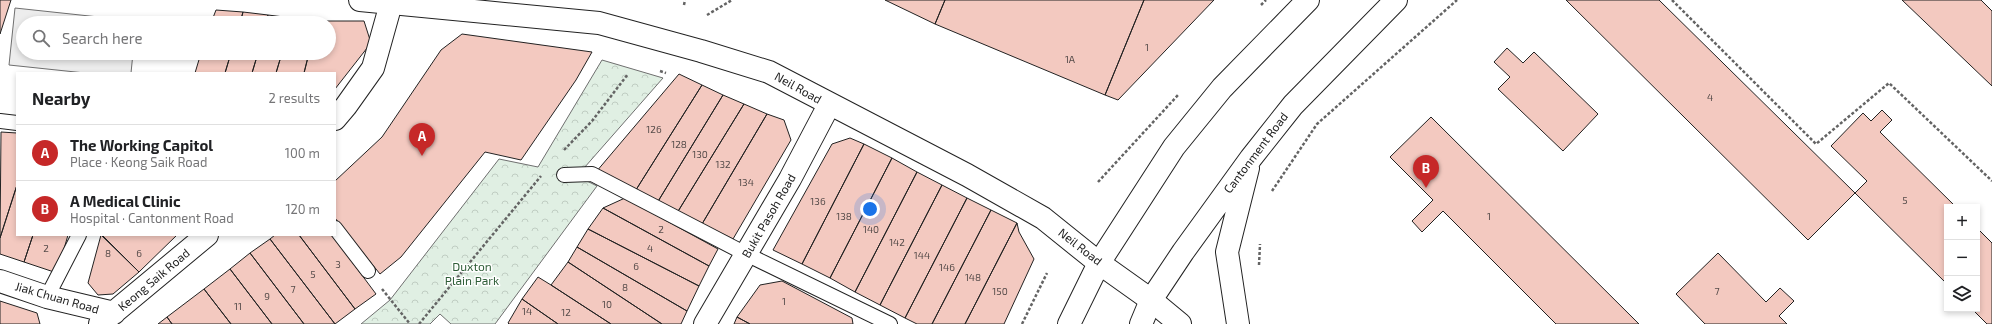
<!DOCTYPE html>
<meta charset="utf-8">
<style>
body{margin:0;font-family:"Exo 2",sans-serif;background:#f2f2f2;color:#202124}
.controls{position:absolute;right:12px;bottom:12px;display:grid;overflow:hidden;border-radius:0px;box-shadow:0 2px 6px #0003}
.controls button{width:36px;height:36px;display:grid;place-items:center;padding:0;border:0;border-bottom:1px solid #e0e0e0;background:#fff;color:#202124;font:20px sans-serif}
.you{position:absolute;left:870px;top:209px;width:14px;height:14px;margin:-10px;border:3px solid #fff;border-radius:50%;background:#1a73e8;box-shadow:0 0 0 6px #1a73e833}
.badge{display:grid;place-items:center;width:26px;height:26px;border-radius:50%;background:#c62828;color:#fff;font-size:13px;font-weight:700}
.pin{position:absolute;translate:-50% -33px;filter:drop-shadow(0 1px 2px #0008)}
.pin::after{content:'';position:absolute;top:21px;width:14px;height:12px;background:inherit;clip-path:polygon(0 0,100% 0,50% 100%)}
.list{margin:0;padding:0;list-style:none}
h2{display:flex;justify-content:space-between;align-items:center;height:52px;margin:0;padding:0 16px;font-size:17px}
h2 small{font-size:13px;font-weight:400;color:#757577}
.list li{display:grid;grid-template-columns:26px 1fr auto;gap:12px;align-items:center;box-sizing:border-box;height:56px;padding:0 16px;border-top:1px solid #e0e0e0}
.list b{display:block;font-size:15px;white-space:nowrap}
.list p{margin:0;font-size:13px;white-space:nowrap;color:#757577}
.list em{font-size:13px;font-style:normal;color:#757577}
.icon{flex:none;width:22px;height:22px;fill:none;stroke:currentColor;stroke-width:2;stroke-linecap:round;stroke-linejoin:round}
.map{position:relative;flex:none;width:1992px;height:324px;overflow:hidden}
.search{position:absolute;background:#fff;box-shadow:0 2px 6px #0003;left:16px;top:16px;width:320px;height:44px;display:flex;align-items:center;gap:10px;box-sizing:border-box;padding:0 14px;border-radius:22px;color:#757577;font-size:15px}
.panel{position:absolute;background:#fff;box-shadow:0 2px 6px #0003;left:16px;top:72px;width:320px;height:164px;border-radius:0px}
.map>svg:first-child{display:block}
.park{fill:url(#park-crowns);stroke:#6f6f6f}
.parking{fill:#ededed;stroke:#6f6f6f}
.building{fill:#f3c9c0;stroke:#222}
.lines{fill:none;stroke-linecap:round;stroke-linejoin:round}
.service-casing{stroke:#222;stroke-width:16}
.minor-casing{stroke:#222;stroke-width:24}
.secondary-casing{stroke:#222;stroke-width:24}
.primary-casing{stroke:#222;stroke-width:24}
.path{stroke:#646464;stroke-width:2.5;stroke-dasharray:3 2;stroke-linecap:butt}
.service{stroke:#fff;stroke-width:14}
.minor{stroke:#fff;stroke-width:22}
.secondary{stroke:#fff;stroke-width:22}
.primary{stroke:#fff;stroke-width:22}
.labels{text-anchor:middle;stroke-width:3;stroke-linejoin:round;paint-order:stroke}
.number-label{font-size:10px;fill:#564c4a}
.street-label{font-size:12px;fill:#222;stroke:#fff}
.park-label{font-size:12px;fill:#2f5e38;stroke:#fff}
</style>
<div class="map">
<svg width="1992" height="324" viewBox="0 0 1992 324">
<defs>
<pattern id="park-crowns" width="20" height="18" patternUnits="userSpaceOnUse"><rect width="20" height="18" fill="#e0efe3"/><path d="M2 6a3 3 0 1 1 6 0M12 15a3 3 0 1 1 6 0" fill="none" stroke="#c0cdc2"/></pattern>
</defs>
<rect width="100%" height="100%" fill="#fff"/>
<path class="park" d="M602,60L663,78L577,176L597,186L495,324H451L440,314L430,324H361L390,300L499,159L538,167Z"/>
<path class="parking" d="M15,8L136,21V23H23V53H133L131,73H85L9,65Z"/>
<path class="building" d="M0,0H11L0,34Z
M885,0H945L935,24Z
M945,0H1144L1105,95L935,24Z
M1144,0H1214L1118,100L1105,95Z
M1566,0H1659L1855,193L1808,240Z
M1902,0H1981L1992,11V86Z
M216,10L243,12L240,23H211Z
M243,12L268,15L265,23H240Z
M268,15L292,18L290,23H265Z
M292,18L317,21V23H290Z
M317,21H364L371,43L335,89V73H304L309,53H329V23H317Z
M462,34L592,52L576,80L521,160L485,152L401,257L380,274L335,218V181L382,137L441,50Z
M1507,48L1523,63L1534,52L1598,114L1563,151L1498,89L1510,77L1494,62Z
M201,53H231L225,73H195Z
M231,53H258L252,73H225Z
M258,53H282L276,73H252Z
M282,53H309L304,73H276Z
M679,74L702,85L634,193L596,172Z
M702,85L723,95L657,203L634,193Z
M723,95L744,104L677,213L657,203Z
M744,104L767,114L702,224L677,213Z
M1882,110L1892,120L1880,132L1956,207H1947V284L1855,193L1867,181L1831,146L1863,113L1871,121Z
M767,114L784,120L791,140L733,239L702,224Z
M1431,117L1639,324H1556L1443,211L1422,232L1412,221L1433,200L1390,157Z
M1,132L17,133V185L0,238Z
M850,138L864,144L802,264L773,250L832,144Z
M864,144L892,158L830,278L802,264Z
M892,158L917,172L855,292L830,278Z
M917,172L942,185L880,305L855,292Z
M17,185V235H33L24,262L0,254V238Z
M942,185L967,198L905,318L880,305Z
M625,198L718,249L709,266L603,208Z
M967,198L991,210L932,324H917L905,318Z
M603,208L709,266L699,286L588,229Z
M991,210L1017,223L965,324H932Z
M1017,223L1019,232L1034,259L1004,324H965Z
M1977,228L1992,243V324H1987L1972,309H1977Z
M588,229L699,286L687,311L577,247Z
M33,235H68L57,273L24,262Z
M101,235L139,272L113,294L98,295L88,283Z
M102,235H177L139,272Z
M275,235H299L355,309L335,324L270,239Z
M299,235H332L376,294L355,309Z
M270,239L335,324H304L250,253Z
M577,247L687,311L681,324H662L568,262Z
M250,253L304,324H272L230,269Z
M1718,253L1766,302L1780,288L1794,301L1779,316L1787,324H1705L1676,294Z
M568,262L662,324H611L551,285Z
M230,269L272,324H231L204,289Z
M538,277L551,285L611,324H558L522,299Z
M782,281L852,318L853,324H750L737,317L760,285Z
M204,289L231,324H172L167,317Z
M522,299L558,324H509L508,323Z
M0,301L37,313L40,324H0Z
M167,317L172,324H158Z
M737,317L750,324H734Z"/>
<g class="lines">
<g class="service-casing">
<path id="service" d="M0,121L17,123
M564,175L592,174L746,254L890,324
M335,228L368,271
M47,297L79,235"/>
</g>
<g class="minor-casing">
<path id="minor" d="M335,119L346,106L373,68L392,0
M0,281L47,297L114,313
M100,324L207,235
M705,324L790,179L829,105"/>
</g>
<g class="secondary-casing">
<path id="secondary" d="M360,0L599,23L701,51L769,72L967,175L1043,218L1099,263L1151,300L1180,324"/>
</g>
<g class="primary-casing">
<path id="primary" d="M1069,324L1099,263L1174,147L1222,88L1308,0
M1141,324L1151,300L1183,252L1251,158L1293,105L1396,0
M1238,324L1227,252L1248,168"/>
</g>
<path class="path" d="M1672,0L1816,144L1889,83L1992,181
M684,5L685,0
M1261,5L1266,0
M707,15L732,0
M660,71L666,73
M564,150L592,121L628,74
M1098,182L1178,95
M1272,191L1317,124L1457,0
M1259,265L1260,244
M382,289L410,324
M419,324L541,176
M1022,324L1047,273"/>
<use href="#service" class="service"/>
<use href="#minor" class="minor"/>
<use href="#secondary" class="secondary"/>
<use href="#primary" class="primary"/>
</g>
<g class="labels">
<g class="number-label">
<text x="1147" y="51">1</text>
<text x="1070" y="63">1A</text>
<text x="1710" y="101">4</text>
<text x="654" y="133">126</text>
<text x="679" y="148">128</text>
<text x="700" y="158">130</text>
<text x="723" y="168">132</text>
<text x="746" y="186">134</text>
<text x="1905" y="204">5</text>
<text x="818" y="205">136</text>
<text x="844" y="220">138</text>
<text x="1489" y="220">1</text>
<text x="661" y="233">2</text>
<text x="871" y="233">140</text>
<text x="897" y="246">142</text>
<text x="46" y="252">2</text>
<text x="650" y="252">4</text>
<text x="108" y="257">8</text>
<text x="139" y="257">6</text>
<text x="922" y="259">144</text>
<text x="338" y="268">3</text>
<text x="636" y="270">6</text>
<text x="947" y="271">146</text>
<text x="313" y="278">5</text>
<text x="973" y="281">148</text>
<text x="625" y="291">8</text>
<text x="293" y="293">7</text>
<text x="1000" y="295">150</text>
<text x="1717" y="295">7</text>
<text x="267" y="300">9</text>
<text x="784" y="305">1</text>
<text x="607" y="308">10</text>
<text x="238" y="310">11</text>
<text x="527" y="315">14</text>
<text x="566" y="316">12</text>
</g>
<g class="street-label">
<text transform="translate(798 88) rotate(29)" y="4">Neil Road</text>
<text transform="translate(1256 153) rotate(-53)" y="4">Cantonment Road</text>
<text transform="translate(769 216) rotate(-60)" y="4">Bukit Pasoh Road</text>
<text transform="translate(1080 247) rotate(38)" y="4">Neil Road</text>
<text transform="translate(154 280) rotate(-40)" y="4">Keong Saik Road</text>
<text transform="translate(57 298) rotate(16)" y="4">Jiak Chuan Road</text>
</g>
<g class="park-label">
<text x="472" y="271">Duxton<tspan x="472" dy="14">Plain Park</tspan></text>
</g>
</g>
</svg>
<div class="controls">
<button>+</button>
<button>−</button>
<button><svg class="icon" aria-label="layers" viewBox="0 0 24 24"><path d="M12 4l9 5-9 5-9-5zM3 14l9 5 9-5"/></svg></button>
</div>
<div class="you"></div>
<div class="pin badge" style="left:422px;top:156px">A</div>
<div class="pin badge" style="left:1426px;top:188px">B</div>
<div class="search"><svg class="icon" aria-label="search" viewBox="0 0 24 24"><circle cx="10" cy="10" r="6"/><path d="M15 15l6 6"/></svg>Search here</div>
<section class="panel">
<h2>Nearby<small>2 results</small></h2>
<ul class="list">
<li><span class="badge">A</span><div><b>The Working Capitol</b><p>Place · Keong Saik Road</p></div><em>100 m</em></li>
<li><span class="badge">B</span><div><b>A Medical Clinic</b><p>Hospital · Cantonment Road</p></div><em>120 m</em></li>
</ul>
</section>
</div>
